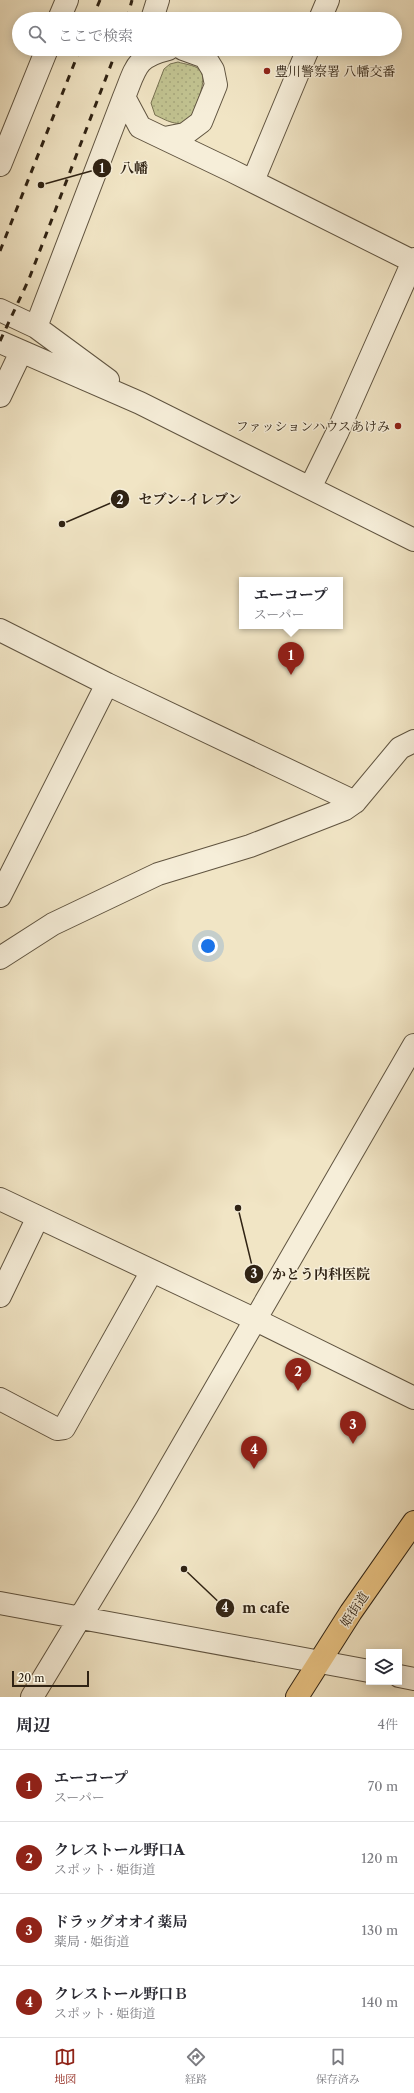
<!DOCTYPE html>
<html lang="ja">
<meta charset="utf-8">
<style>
body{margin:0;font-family:"Libre Caslon Text","Noto Serif JP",serif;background:#f2f2f3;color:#2b2b33}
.controls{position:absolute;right:12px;bottom:12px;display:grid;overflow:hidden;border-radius:0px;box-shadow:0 2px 10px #0003}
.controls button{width:36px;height:36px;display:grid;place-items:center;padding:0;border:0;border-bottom:1px solid #e1e1e2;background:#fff;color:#2b2b33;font:20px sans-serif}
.scale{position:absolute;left:12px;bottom:10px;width:77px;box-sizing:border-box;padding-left:4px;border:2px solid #302314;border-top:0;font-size:11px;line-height:14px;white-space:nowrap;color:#302314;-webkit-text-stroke:3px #f6eed9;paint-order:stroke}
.you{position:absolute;left:208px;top:946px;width:14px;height:14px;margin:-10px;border:3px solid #fff;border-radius:50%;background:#1a73e8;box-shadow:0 0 0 6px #1a73e833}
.badge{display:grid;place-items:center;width:26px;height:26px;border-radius:50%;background:#8f2418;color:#fff;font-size:13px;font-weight:700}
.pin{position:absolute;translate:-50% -33px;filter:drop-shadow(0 1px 2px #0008)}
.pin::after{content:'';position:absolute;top:21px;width:14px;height:12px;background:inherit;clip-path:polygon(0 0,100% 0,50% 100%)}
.popup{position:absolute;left:239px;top:577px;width:104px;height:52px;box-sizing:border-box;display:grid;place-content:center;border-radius:0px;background:#fff;filter:drop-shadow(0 1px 3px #0005);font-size:13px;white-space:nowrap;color:#7c7c81}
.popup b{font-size:15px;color:#2b2b33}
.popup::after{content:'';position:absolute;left:50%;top:100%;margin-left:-8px;border:8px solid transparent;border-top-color:#fff}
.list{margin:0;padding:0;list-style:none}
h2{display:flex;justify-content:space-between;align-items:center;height:52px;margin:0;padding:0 16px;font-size:17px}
h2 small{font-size:13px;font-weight:400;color:#7c7c81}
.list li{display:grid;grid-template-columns:26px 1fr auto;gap:12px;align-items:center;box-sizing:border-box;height:72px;padding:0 16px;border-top:1px solid #e1e1e2}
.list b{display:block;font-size:15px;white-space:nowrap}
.list p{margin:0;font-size:13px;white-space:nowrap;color:#7c7c81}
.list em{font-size:13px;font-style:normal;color:#7c7c81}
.icon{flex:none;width:22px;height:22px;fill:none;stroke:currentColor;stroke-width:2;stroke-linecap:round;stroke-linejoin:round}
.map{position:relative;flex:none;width:414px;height:1697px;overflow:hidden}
.search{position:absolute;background:#fff;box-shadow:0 2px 10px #0003;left:12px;right:12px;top:12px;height:44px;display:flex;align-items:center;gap:10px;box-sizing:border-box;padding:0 14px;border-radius:22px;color:#7c7c81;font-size:15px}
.sheet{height:340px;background:#fff}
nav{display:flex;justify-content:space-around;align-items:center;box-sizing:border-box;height:56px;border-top:1px solid #e1e1e2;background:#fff;font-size:11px;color:#7c7c81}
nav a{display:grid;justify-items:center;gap:2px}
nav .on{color:#8f2418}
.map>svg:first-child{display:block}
.grass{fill:url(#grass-dots);stroke:#787252}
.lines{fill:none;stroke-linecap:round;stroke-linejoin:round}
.minor-casing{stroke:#605440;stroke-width:24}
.major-casing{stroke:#302314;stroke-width:24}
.minor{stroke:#f6eed9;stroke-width:22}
.major{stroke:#e8c282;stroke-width:22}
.rail{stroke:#302314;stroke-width:3;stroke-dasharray:7 7;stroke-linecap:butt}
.poi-dot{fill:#8f2418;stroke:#f6eed9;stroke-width:1.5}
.labels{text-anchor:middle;stroke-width:3;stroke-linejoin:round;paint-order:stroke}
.poi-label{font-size:13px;fill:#302314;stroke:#f6eed9;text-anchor:start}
.street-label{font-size:13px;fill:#302314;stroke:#f6eed9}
.leader{fill:none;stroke:#302314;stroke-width:1.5}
.callout-dot{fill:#302314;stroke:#f6eed9;stroke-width:1.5}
.mark-label{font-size:12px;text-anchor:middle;font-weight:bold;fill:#fff}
.callout-label{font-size:14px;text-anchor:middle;font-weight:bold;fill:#302314;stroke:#f6eed9;stroke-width:3;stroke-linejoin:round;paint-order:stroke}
</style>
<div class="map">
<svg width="414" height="1697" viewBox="0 0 414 1697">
<defs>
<pattern id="grass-dots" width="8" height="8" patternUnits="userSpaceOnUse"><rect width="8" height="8" fill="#c1c290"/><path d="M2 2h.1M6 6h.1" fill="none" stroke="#a6a67b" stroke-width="1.8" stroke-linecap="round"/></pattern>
</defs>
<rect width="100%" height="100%" fill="#f1e5c5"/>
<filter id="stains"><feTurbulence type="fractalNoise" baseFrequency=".005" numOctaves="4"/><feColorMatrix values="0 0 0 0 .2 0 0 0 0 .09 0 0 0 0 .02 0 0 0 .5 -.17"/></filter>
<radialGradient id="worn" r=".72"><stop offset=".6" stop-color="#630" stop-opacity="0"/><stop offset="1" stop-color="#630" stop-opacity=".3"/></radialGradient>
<path class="grass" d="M178,62C184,64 194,65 199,69C210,78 194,109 190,120C178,128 166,120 155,115L151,103L164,69L170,64Z"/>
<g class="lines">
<g class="minor-casing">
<path id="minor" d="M59,19L67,0
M152,19L158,0
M320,19L328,0
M168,49C135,57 136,68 124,97L140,127L232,171L414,262
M165,138L185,134L201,122L216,85L213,70L205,57L183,49
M0,165L47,49
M253,181L308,49
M0,310L36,327L108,380
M36,327L124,97
M0,342L140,403L414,540
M0,396L21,352
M310,488L337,433L414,259
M0,630L107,684L355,802
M0,896L107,684
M0,958L53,924L158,874L250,846L345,809L355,802L400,748L414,741
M0,1199L256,1320L414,1398
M0,1296L38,1217
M0,1399L57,1429L64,1428L152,1271
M0,1603L369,1671
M399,1676L414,1679
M32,1697L147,1507L414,1045"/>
</g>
<g class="major-casing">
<path id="major" d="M297,1697L351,1612L414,1522"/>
</g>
<use href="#minor" class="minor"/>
<use href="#major" class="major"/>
<path class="rail" d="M92,19L100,0
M127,19L132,0
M0,251L80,49
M0,341L29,279L117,49"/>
</g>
<g class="poi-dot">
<circle cx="267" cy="71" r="4"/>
<circle cx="398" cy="426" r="4"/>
</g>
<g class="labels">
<g class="poi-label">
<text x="275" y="76">豊川警察署 八幡交番</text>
<text x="390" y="431" text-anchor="end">ファッションハウスあけみ</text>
</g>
<g class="street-label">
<text transform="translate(354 1609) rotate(-56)" y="5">姫街道</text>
</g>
</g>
<path class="leader" d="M41 185L102 168M62 524L120 499M238 1208L254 1274M184 1569L225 1608"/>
<g class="callout-dot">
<circle cx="41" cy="185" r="4"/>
<circle cx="62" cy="524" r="4"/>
<circle cx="238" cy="1208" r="4"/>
<circle cx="184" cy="1569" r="4"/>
<circle cx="102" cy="168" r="10"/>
<circle cx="120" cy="499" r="10"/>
<circle cx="254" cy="1274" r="10"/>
<circle cx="225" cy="1608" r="10"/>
</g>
<g class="mark-label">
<text x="102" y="173">1</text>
<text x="120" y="504">2</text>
<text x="254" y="1278">3</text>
<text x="225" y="1612">4</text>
</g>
<g class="callout-label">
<text x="134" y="173">八幡</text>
<text x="190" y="504">セブン-イレブン</text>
<text x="321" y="1279">かとう内科医院</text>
<text x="266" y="1613">m cafe</text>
</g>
<rect width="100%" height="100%" filter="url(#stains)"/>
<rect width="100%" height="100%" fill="url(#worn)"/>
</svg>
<div class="controls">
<button><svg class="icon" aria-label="layers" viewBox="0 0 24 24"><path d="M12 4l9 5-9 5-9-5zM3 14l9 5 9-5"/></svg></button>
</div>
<div class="scale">20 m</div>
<div class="you"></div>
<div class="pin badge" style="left:291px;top:675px">1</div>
<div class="popup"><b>エーコープ</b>スーパー</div>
<div class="pin badge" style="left:298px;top:1391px">2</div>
<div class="pin badge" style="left:353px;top:1444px">3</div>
<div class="pin badge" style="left:254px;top:1469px">4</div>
<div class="search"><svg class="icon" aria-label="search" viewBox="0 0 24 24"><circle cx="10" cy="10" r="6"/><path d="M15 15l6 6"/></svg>ここで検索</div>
</div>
<section class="sheet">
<h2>周辺<small>4件</small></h2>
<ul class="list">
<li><span class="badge">1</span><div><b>エーコープ</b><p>スーパー</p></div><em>70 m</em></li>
<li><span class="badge">2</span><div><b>クレストール野口A</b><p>スポット · 姫街道</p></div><em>120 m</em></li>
<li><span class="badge">3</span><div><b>ドラッグオオイ薬局</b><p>薬局 · 姫街道</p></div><em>130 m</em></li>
<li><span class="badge">4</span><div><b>クレストール野口Ｂ</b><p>スポット · 姫街道</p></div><em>140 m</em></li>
</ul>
</section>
<nav>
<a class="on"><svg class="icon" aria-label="map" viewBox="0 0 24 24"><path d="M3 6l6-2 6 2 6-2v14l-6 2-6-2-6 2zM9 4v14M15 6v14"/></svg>地図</a>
<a><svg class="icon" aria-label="directions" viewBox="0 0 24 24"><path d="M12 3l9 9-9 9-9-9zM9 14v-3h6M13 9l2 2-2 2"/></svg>経路</a>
<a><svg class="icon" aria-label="saved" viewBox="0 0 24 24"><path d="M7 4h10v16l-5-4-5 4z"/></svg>保存済み</a>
</nav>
